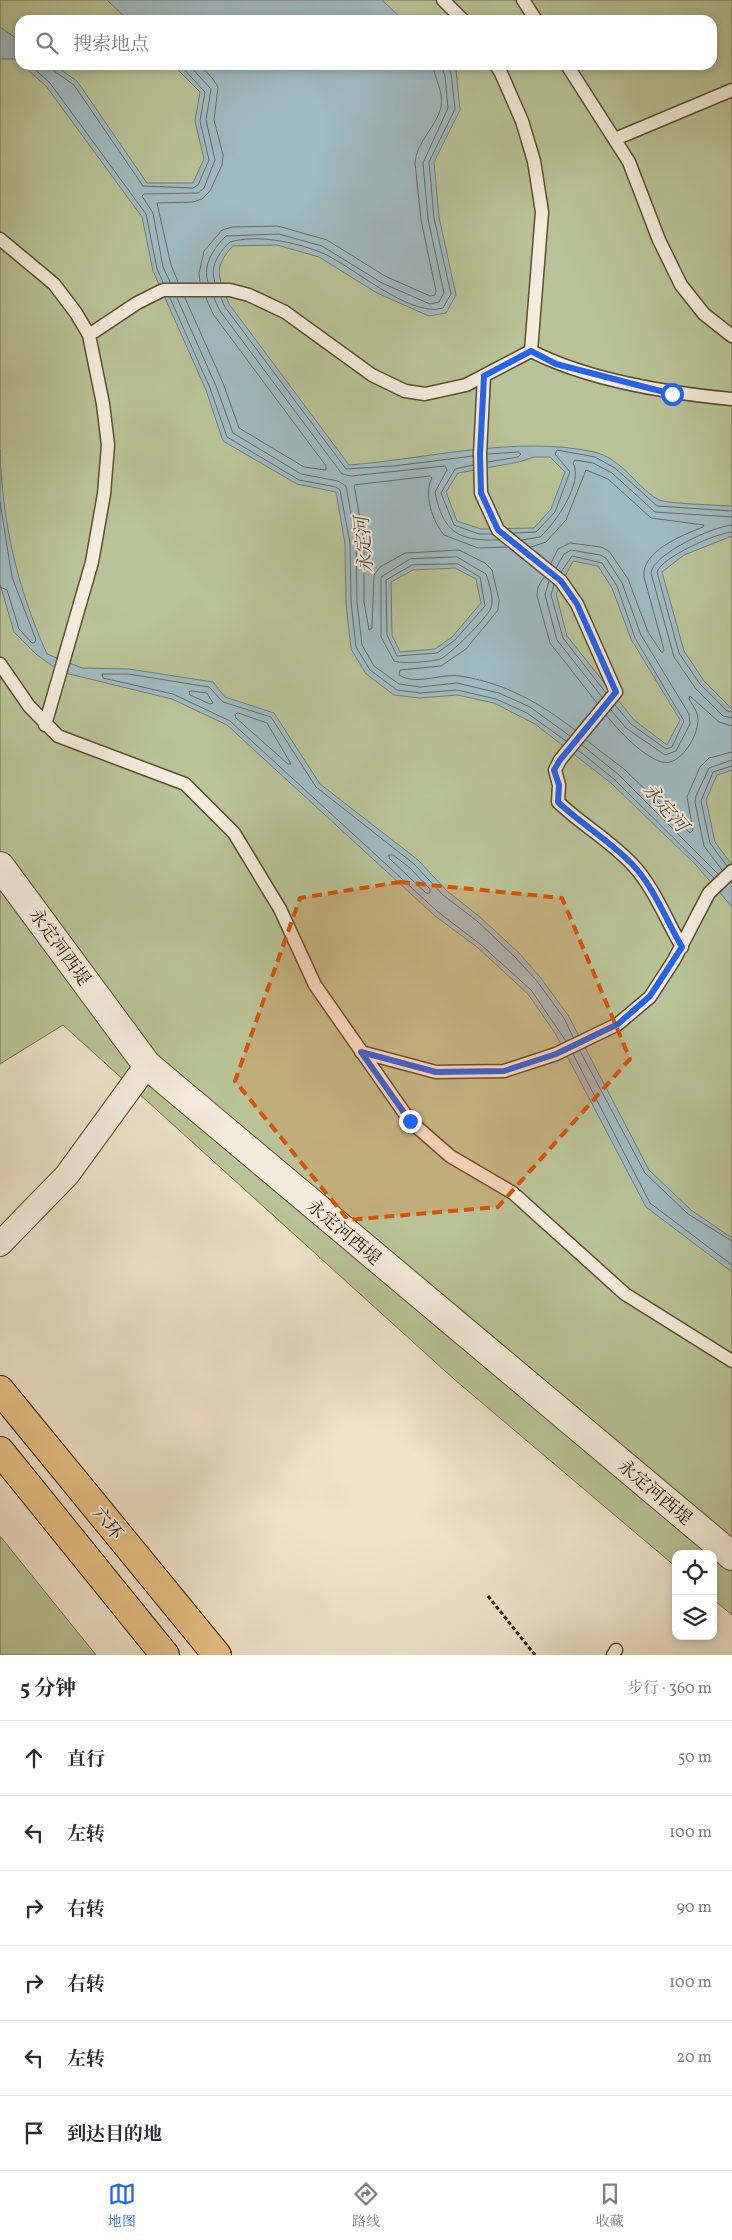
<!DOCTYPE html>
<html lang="zh">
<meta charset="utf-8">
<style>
body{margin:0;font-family:Vollkorn,"Noto Serif SC",serif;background:#f7f7f7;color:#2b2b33}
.controls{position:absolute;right:15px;bottom:15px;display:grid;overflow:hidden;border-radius:10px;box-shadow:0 2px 8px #0003}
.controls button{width:45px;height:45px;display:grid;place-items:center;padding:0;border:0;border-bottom:1px solid #e1e1e2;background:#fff;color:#2b2b33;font:25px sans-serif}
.stop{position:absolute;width:15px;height:15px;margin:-11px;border:4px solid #2563eb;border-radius:50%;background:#fff}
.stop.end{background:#2563eb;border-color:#fff;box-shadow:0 1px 5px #0008}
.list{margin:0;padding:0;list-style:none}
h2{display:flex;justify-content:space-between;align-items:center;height:65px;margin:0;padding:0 20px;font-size:21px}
h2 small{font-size:16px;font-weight:400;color:#7c7c81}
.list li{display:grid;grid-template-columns:32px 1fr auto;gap:15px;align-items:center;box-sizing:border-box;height:75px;padding:0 20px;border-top:1px solid #e1e1e2}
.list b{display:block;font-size:19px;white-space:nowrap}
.list em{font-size:16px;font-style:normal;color:#7c7c81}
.icon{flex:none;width:28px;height:28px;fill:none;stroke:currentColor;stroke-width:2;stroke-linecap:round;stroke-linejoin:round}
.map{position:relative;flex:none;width:732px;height:1655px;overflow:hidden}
.search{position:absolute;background:#fff;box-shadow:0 2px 8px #0003;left:15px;right:15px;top:15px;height:55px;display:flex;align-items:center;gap:12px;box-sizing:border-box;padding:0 18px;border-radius:15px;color:#7c7c81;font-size:19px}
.sheet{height:515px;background:#fff}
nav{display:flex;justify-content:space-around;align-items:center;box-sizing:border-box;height:70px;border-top:1px solid #e1e1e2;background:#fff;font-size:14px;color:#7c7c81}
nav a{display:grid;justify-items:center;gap:2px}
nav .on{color:#2563eb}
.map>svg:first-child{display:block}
.green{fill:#b9c397;stroke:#746e4c;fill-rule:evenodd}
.water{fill:#9fbbc2;stroke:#727b75;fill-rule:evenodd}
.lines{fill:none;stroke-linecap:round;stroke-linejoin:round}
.shore{stroke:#666a62;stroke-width:1}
.service-casing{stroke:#5e4c33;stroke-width:15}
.minor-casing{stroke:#5e4c33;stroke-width:26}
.tertiary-casing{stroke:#5e4c33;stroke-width:30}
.motorway-casing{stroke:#2e1a01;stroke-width:30}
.path{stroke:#2e1a01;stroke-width:3;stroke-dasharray:4 2.5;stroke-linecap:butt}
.service{stroke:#f4ecdd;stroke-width:12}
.minor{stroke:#f4ecdd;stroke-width:24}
.tertiary{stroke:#f4ecdd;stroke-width:28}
.motorway{stroke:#e7c185;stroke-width:28}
.route{stroke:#2563eb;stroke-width:6}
.marked{fill:#d5530b;fill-opacity:0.2;stroke:#d5530b;stroke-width:4;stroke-dasharray:10 6;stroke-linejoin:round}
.labels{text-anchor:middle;stroke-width:4;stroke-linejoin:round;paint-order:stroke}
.street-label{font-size:18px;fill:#2e1a01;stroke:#f4ecdd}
.water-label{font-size:19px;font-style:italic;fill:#565245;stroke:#f4ecdd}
</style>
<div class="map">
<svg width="732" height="1655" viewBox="0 0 732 1655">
<rect width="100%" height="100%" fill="#eee2ca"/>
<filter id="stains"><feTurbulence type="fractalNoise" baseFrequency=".004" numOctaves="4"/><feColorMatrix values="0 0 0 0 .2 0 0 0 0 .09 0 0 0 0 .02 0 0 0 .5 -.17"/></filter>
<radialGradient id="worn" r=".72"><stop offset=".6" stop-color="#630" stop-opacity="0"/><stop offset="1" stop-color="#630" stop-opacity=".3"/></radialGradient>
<path class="green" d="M0,0H732V1615L713,1599V1554H676V1567L455,1380L63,1025L0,1064ZM20,20H712V65H20Z
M0,1536L96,1655H0Z"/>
<path class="water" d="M107,0H382L403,20H128Z
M0,27L20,41V63L15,59H0Z
M22,65H54L77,81L147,183H193L204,159L195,121L200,92L173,65H450L456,70L460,110L434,162L439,217L456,295L446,313L429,316L377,293L319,257L277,245L233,246C212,268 219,278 229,304L349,465C427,459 517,435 594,452C621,458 635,485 657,499C664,504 719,505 732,506V536L684,555L662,572L684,651L704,681L732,709V770L717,775L706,800L715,842L732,865V907L696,865L611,783L535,724L494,703L457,695L420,698L394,695L366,674L351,649L346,603L345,544L336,492L297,484L223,441L206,390L153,271L142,217L46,86ZM534,457H550L565,472L551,509L534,528L481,529L457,521L446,492L458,473L519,462ZM573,561L598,566L612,588L631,639L680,720L667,745L634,720L567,636L556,594ZM455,568L476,579L481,603L452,637L435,649L400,652L392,635L391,582L413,570Z
M0,449C2,522 17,587 47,654L82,668L129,669L213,682L225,697L274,713L320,784L418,860L447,891L480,917L519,953L540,977L568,1015L649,1170L691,1210L732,1238V1272L646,1207L555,1033L528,994L477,947L435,916L227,725L172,699L61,672L37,655L14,632L0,584Z"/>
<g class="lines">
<path class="shore" d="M30,65L50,83L146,214L157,269L163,282
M52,65L54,71L74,85L143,186L193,188L198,185L209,160L200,121L205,92L180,65
M170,282L163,267L153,213L142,196L144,194L198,193L204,188L215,160L206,120L211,89L189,65
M178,282L171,265L157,203L193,202L202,199L210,191L222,165L223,155L214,120L218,87L213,79L200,65
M200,282L199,273L204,251L222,230L232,227L278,226L327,240L385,276L430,296L435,295L436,291L421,220L415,163C416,142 437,126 441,107C444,92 434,78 433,65
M208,282C202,265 214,248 226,236L279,234L322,246L382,283L430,304L439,302L444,293L428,219L423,163L448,108L445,76L441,65
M215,282C209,267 219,252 230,242C256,234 295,242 320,252C352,265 409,318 443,308L451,294L434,218L429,162L455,109L451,73L447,65
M170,298L210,388L227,437L299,480L336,487L340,490L350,543L351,602L356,647L370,670L397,690L420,693L457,690L496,699L527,713L566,741
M177,298L216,386L233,433L301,474L338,481L346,486L356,542L357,602L362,645L374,666L399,684L420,687L457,683L499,693L530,707L570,736
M185,298L223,383L239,428L304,467L326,470V466L213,314L206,298
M214,298L220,311L342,474L351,476L445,466L447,470L435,492C443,533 459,541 498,540
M221,298L225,307L346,469L394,466L473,456
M488,454L518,452L521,454L518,457L488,462
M473,465L455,469L441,493L454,525L479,534H492
M0,502L12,577L36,640L34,643H32L19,629L7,590L0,587
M732,525C714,526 653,554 651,573L674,657L696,689L723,716L732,718
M732,532C716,533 662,557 657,572L679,653L700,684L727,711L732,712
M514,533L536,532L555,512L570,472L555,454L557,450L595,457L615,468L657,506L732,511
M522,540L540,537C555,524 584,482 573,463L575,460L593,463L612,473L655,512L732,517
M508,547L478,548L444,535C433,522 423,494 432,478L430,476L354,485L364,541V602L369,630L372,628L374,575L380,567L405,553L459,550L485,563L492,570L499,600L498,610L466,649L441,666L400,670L399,675C417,686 441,673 460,676C505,683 540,703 575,730
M531,547L546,542L566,520L586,470L608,479L651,518L704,525L703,527C683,535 641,551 644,577L664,650L662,653L648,632L628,579L609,551L601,547L570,543L558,549L551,563
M457,557L486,574C489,582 494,599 491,608C485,620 452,653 440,659C432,662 401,664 394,661L381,637V577L410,559Z
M458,564L480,577L485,606L455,640L437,653L397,656L387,635L386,580L412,565Z
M556,568L564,554L571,550L600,555L606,558L622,583L641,635L689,714L690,724L676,751L665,755L626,728L611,710
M561,572L572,556L602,563L617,586L635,638L684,721L672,747L666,749L631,724L615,705
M544,577L538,587L537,596L550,643L597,703
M549,581L545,595L557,640L602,697
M554,585L551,595L563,638L606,693
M192,691L207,693L213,703L210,704L190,695L189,692Z
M238,713L267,723L291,764H288L236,718L235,715Z
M606,715C618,730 643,757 662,762C680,767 698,736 698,720C698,712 693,706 689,699L690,696L719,722L732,726
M586,740L624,769L690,833L693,830L687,797L700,767L709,758L732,752
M582,745L619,775L718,874
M578,750L615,780L714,878
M389,855H393L410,868L430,889V893H426L390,859Z
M727,866L710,843L701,801L713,772L732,766
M722,870L704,846L695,802L696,796L709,768L732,760
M566,1041L531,990L480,944L438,912L230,721L173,694L103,678L102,674H128L209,687L223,702L271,717L316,787L414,864L443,895L477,921L515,957L536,980L564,1018L573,1037
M580,1051L645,1173L688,1214L732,1241
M573,1054L650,1203L732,1265"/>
<g class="service-casing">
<path id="service" d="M443,0L463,20
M523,0L536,20
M496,65L501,73L522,121L534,161L542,212L531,351C588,380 668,393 732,399
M567,65L629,162L659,240L681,285L704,314L732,336
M615,139L732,90
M0,239L54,284L76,313L89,335L103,404L108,445L104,494L92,562L45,725
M89,335L137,303L163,290H230L249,295L285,312L372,375L405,391L425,394L466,385L531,351
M484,376L480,454L481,493L498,530L561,581L577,604L616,692L560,760L555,770L559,785L558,802C581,824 609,840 632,864C654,887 666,920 682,947
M0,664L29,706L58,736L185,784L234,833L280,909L315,985L410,1121L450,1156L513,1193L625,1294L732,1361
M361,1052L436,1072L504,1071L556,1054L618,1024L650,997L674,960L709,893L732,871
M613,1655L616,1650"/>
</g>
<g class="minor-casing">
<path id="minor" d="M0,1244L67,1175L147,1065"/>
</g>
<g class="tertiary-casing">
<path id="tertiary" d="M0,866L147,1065L732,1556"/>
</g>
<g class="motorway-casing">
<path id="motorway" d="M0,1390L217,1655
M0,1451L165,1655"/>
</g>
<path class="path" d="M488,1596L535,1655"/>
<use href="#service" class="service"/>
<use href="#minor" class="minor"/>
<use href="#tertiary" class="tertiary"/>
<use href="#motorway" class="motorway"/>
</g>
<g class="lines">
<path class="route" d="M410,1121L361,1052L436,1072L504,1071L556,1054L618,1024L650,996L682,947C666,920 654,887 632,864C609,840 581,824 558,802L559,785L554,770L560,760L616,692L577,604L561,581L498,530L481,493L480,454L484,376L531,351L556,364L672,394"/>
</g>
<path class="marked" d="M400,882L562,898L630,1059L498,1207L348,1220L235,1081L300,898Z"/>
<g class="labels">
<g class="street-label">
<text transform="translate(60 947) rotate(54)" y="6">永定河西堤</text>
<text transform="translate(344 1232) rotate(40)" y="6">永定河西堤</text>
<text transform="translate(655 1492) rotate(40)" y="6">永定河西堤</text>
<text transform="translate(108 1523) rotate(51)" y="6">六环</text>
</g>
<g class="water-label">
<text transform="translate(363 545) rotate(-95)" y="7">永定河</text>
<text transform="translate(666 807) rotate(49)" y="7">永定河</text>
</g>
</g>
<rect width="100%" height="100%" filter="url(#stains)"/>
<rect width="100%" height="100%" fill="url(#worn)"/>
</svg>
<div class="controls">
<button><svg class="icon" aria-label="locate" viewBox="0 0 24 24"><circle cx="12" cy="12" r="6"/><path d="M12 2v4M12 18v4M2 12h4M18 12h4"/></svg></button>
<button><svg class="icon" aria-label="layers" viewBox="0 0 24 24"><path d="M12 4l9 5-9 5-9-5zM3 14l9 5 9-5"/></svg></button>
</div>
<div class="stop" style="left:672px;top:394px"></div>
<div class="stop end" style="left:410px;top:1121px"></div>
<div class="search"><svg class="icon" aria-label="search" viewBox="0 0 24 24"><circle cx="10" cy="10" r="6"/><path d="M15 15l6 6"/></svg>搜索地点</div>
</div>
<section class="sheet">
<h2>5 分钟<small>步行 · 360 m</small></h2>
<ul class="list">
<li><svg class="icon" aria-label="ahead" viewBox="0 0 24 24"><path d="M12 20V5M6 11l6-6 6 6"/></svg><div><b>直行</b></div><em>50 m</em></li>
<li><svg class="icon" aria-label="left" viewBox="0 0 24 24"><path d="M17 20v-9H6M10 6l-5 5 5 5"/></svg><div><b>左转</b></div><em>100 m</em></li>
<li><svg class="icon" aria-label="right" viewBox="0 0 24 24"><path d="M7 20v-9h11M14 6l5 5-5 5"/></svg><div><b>右转</b></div><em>90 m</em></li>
<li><svg class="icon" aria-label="right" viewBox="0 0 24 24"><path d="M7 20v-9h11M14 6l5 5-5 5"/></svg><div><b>右转</b></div><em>100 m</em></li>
<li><svg class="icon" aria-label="left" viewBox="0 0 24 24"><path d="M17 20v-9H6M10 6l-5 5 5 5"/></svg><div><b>左转</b></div><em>20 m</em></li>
<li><svg class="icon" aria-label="arrive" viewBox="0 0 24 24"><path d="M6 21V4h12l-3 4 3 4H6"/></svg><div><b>到达目的地</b></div></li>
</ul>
</section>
<nav>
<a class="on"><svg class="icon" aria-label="map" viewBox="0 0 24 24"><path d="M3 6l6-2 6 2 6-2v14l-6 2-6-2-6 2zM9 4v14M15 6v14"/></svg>地图</a>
<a><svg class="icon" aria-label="directions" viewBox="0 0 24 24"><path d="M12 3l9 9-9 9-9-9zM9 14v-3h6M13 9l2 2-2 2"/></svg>路线</a>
<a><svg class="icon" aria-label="saved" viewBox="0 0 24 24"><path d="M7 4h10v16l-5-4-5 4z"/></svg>收藏</a>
</nav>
